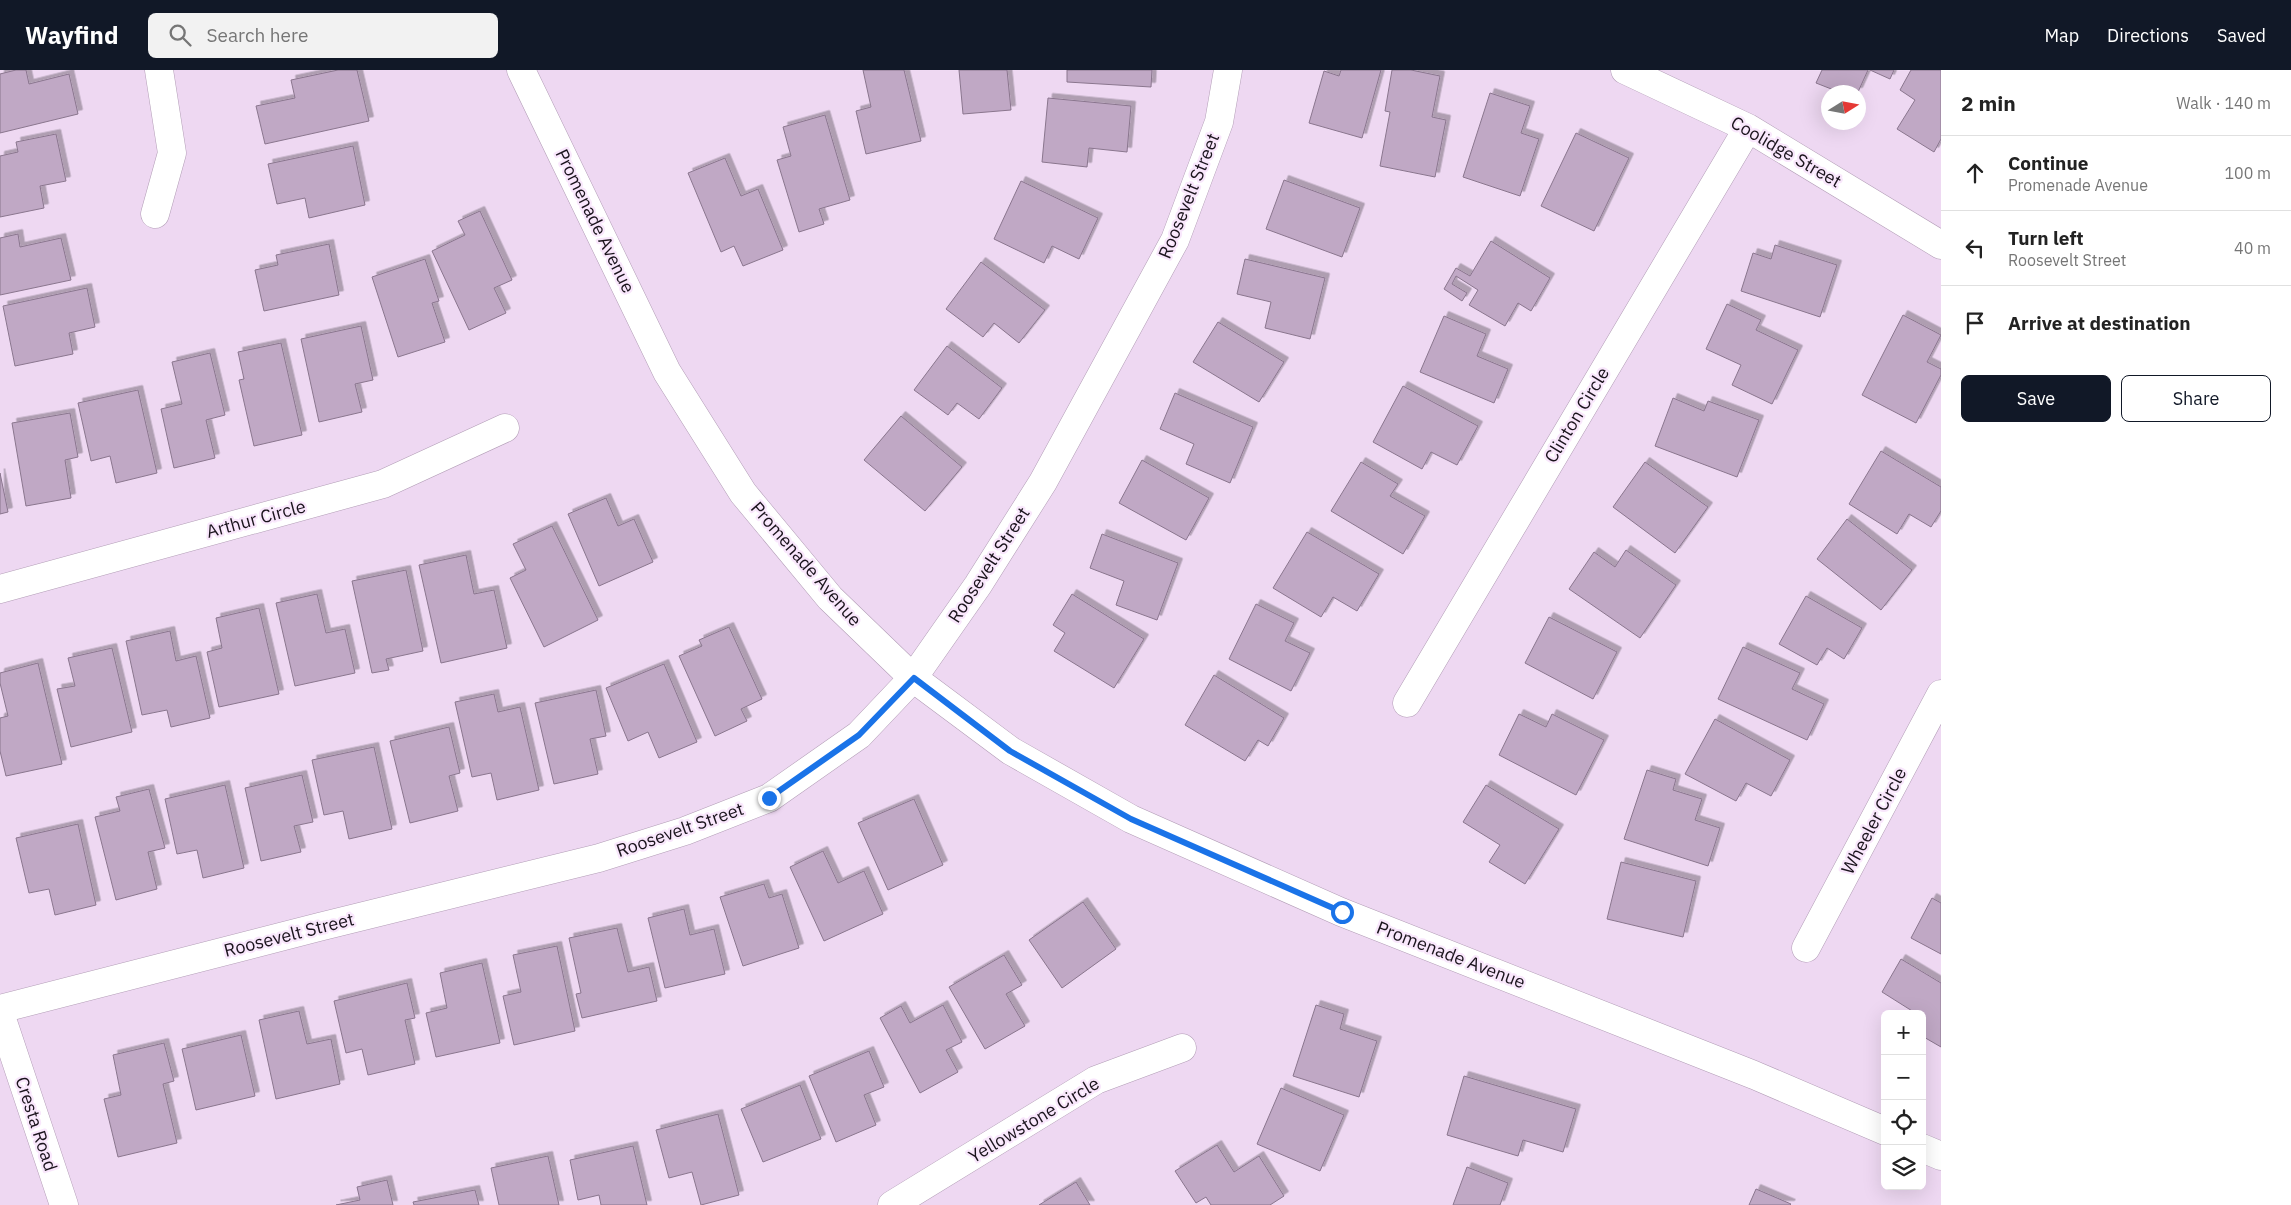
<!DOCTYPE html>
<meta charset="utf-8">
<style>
body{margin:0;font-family:"IBM Plex Sans",sans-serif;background:#f2f2f2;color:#222}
.controls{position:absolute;right:15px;bottom:15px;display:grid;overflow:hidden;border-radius:8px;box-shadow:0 5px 20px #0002}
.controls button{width:45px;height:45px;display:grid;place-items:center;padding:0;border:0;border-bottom:1px solid #e0e0e0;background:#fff;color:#222;font:25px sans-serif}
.compass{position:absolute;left:1821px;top:15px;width:45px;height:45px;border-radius:50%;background:#fff;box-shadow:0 5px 20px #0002;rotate:79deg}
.stop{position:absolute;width:15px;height:15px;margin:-11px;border:4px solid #1a73e8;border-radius:50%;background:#fff}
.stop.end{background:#1a73e8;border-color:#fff;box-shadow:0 1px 5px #0008}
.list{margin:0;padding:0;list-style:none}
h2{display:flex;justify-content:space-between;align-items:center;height:65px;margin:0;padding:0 20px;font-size:21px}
h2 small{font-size:16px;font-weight:400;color:#767676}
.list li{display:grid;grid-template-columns:32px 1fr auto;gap:15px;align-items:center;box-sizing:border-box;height:75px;padding:0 20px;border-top:1px solid #e0e0e0}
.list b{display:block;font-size:19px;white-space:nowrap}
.list p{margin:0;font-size:16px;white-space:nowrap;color:#767676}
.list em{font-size:16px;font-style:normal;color:#767676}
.actions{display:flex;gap:10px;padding:15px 20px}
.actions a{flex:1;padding:11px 0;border:1px solid #111827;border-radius:8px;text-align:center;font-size:18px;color:#111827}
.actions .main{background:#111827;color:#fff}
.icon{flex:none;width:28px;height:28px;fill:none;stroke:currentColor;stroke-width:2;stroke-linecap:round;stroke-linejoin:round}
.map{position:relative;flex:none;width:1941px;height:1135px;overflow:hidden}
header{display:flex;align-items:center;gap:30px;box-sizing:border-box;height:70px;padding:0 25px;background:#111827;color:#fff}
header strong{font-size:24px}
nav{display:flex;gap:28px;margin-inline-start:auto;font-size:18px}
.search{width:350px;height:45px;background:#f2f2f2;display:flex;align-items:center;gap:12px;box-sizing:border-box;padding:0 18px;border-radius:8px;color:#767676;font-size:19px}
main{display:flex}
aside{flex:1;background:#fff}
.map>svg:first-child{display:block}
.building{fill:#c0a8c5;stroke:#8a768e;filter:url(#shadow)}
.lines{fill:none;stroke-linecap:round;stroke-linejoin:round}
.minor-casing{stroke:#b29db6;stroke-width:29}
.major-casing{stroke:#b29db6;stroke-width:29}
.minor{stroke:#fff;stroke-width:28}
.major{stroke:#fff;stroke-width:28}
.route{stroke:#1a73e8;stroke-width:6}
.labels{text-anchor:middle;stroke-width:4.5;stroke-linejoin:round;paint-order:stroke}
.street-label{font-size:18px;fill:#1a131c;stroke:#f9e7fc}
</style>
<header>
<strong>Wayfind</strong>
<div class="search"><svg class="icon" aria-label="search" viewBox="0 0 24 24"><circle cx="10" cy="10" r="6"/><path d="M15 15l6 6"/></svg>Search here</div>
<nav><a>Map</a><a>Directions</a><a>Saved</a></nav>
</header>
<main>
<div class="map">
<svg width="1941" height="1135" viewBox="0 0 1941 1135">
<defs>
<filter id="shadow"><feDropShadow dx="4.5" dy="-4.5" stdDeviation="0" flood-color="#0004"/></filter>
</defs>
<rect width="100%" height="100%" fill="#eed8f2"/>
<path class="building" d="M16,0H26L29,14L69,4L78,44L0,63V4Z
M338,0H357L369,51L265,74L256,36L295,28L291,10Z
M863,0H904L921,71L866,84L856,41L871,37Z
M959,0H1007L1011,40L963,44Z
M1067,0H1152L1151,17L1067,12Z
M1341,0H1381L1362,68L1309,53L1324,1L1339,6Z
M1392,0H1411L1440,6L1432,47L1446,50L1435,107L1380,96L1390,42L1385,41Z
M1822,0H1868L1858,22H1839L1816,13Z
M1870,0H1894L1890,9Z
M1911,0H1941V69L1934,82L1897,59L1915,30L1900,20Z
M1490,23L1530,36L1521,63L1539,69L1520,126L1463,107Z
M1048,28L1131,36L1127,82L1089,78L1087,97L1042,92Z
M825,45L850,130L819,139L824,154L799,162L777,90L791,86L783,57Z
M1576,63L1629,88L1594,161L1541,136Z
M56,64L66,111L40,116L44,138L0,147V86L18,82L16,72Z
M353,76L365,135L309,148L305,128L277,134L268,94Z
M725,88L741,126L758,119L783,180L743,196L734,176L721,182L688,103Z
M1284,110L1360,138L1342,187L1266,159Z
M1021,111L1098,148L1079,189L1052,176L1044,193L994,169Z
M480,141L512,210L494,218L506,243L469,260L432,181L465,165L458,151Z
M18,164L20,177L61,168L71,210L0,225V168Z
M1491,171L1550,208L1531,241L1518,233L1505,256L1469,235L1478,220L1456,206L1452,214L1467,223L1462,231L1444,219L1456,198L1470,206Z
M329,174L339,225L264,241L255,200L278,195L276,185Z
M1775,175L1837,195L1820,247L1741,221L1753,183L1771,189Z
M425,189L439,231L432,233L445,272L398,287L372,207Z
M1245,189L1325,208L1310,269L1265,258L1271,232L1237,224Z
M981,192L1045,240L1019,273L994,253L983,267L946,239Z
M87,218L95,257L69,263L73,284L15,296L3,236Z
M1727,234L1761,250L1756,260L1798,280L1772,334L1732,315L1741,295L1706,279Z
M1903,245L1941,265L1927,292L1941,299V305L1916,353L1862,325Z
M1444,246L1486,264L1477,286L1508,299L1494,333L1420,302Z
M1218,252L1284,292L1259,332L1193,292Z
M361,256L373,310L355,314L362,342L319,352L301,269Z
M281,273L302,365L254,376L239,310L244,309L238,282Z
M947,276L1002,318L979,349L957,333L948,345L914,320Z
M210,283L225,345L206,350L215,388L174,398L161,339L182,334L172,292Z
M1403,316L1478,356L1457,395L1431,382L1422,399L1373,372Z
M138,320L157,403L116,413L110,386L91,391L78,333Z
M1175,323L1253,357L1230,413L1186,394L1194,374L1160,359Z
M1673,328L1704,341L1708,331L1759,350L1737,407L1655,376Z
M70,343L78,387L65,390L71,428L26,436L12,353Z
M901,346L962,397L925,441L864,390Z
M1881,381L1941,417V441L1931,457L1909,444L1897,464L1849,434Z
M1142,390L1209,428L1186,470L1119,433Z
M1361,392L1398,414L1390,426L1425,446L1403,484L1331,441Z
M1645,392L1708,437L1675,483L1613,437Z
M0,403L8,442L0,444Z
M606,428L618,456L634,449L653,492L599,516L568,444Z
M1847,449L1912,500L1881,540L1817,489Z
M552,456L598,550L544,577L510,508L526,500L513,474Z
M1307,462L1379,504L1357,541L1333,527L1321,547L1273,518Z
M1102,464L1178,493L1157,550L1116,535L1124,511L1090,498Z
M1626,480L1676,515L1640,568L1569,519L1594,482L1615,497Z
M466,485L474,524L494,520L507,578L441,593L419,495Z
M406,500L423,581L386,589L389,600L372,603L352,511Z
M317,524L326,563L345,559L355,603L295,616L276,533Z
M1072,524L1144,569L1114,618L1054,581L1065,563L1053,555Z
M1806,526L1862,558L1844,589L1827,578L1817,595L1779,574Z
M1256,534L1294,553L1285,571L1310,583L1291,621L1229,589Z
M259,538L279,624L219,637L207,582L222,578L216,548Z
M1549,547L1617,582L1593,629L1525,593Z
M729,557L762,629L741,639L747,651L715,666L679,586L702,576L699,570Z
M170,561L176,591L196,586L210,648L171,657L167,640L142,645L126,571Z
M1743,577L1800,603L1792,619L1824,634L1807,670L1718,629Z
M112,578L132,662L71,677L57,619L75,616L68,588Z
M38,593L62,694L6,706L0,681V648L8,646L0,613V603Z
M664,594L697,672L659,688L648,662L628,671L606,618Z
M1214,605L1284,648L1268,676L1258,670L1245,691L1185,655Z
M596,620L606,666L590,669L598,704L554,714L535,633Z
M494,624L498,642L520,637L539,720L497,730L491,703L472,707L455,632Z
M1519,644L1546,657L1552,644L1604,670L1576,725L1499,685Z
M1715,649L1790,690L1771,726L1746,713L1736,731L1685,704Z
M449,657L460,703L449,706L458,741L410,753L390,671Z
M374,677L392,759L349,769L343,741L324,745L312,690Z
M1647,700L1676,709L1673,720L1702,729L1695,750L1720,758L1708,796L1624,769Z
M302,705L313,752L294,756L301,782L261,791L245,718Z
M225,715L244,798L203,808L197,780L177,784L165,729Z
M1486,715L1559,759L1525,814L1489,792L1500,775L1463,752Z
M149,719L165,778L148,782L157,819L116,830L95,747L120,741L116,727Z
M914,729L943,795L888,820L858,753Z
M78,754L96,835L55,845L49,819L29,823L16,768Z
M823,781L838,813L864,801L883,844L824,871L790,797Z
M1621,792L1696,811L1683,867L1607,849Z
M764,814L769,828L782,824L799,878L743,896L720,827Z
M1932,828L1941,833V884L1911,868Z
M1083,832L1116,879L1062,918L1029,870Z
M684,839L690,865L714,859L725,904L665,918L648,848Z
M617,858L628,902L649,897L657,931L582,948L576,924L581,923L569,868Z
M557,876L575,961L514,975L503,926L521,922L513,885Z
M1004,885L1022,915L1006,924L1025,956L985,979L949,917Z
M1901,889L1941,913V977L1922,966V944H1917L1882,922Z
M482,893L500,973L436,987L426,943L447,938L440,903Z
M407,913L415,948L405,950L415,994L368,1005L362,979L346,983L334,931Z
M943,935L962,972L946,980L958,1002L920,1023L880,948L901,936L910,953Z
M1316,935L1344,944L1340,959L1377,971L1359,1027L1293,1006Z
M299,941L307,974L331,969L340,1014L276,1029L259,950Z
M241,965L255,1026L196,1040L182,979Z
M164,973L174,1011L163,1014L177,1073L118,1087L104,1029L121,1025L113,985Z
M869,981L884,1017L864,1025L876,1055L836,1072L809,1006Z
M1464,1006L1576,1039L1563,1082L1523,1070L1518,1086L1447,1065Z
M800,1015L821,1069L763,1092L741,1039Z
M1281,1018L1344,1045L1320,1101L1257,1074Z
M718,1044L739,1125L701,1135L692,1102L669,1108L656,1060Z
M1217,1075L1234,1102L1259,1086L1284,1126L1270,1135H1211L1206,1127L1196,1133L1175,1101Z
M633,1076L647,1135H601L599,1125L578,1130L570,1090Z
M548,1086L559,1135H499L491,1098Z
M1467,1097L1508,1113L1500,1135H1453Z
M387,1110L393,1135H336L360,1130L357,1117Z
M1076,1112L1090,1135H1039Z
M1756,1119L1791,1134L1790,1135H1749Z
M475,1120L479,1135H414L413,1132Z"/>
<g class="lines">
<g class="minor-casing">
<path id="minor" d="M1625,0L1748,58L1941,175
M155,144L172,83L159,0
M0,519L383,414L505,358
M1407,633L1748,58
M1806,878L1941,624
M0,939L319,857L599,788L685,761L769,728L859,665L913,608L978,515L1043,412L1175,170L1219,52L1228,0
M0,943L64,1135
M892,1135L1096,1010L1182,978"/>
</g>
<g class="major-casing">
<path id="major" d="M521,0L667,302L743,423L830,528L913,608L1011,681L1131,749L1341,842L1754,1005L1885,1061
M1922,1078L1941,1086"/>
</g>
<use href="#minor" class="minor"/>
<use href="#major" class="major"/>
</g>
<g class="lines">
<path class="route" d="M769,728L859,665L914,608L1010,681L1131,749L1342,842"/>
</g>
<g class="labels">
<g class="street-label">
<text transform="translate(1786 82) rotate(30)" y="6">Coolidge Street</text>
<text transform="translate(1189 126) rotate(-68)" y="6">Roosevelt Street</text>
<text transform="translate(595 151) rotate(64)" y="6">Promenade Avenue</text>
<text transform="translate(1577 345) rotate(-59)" y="6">Clinton Circle</text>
<text transform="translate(256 449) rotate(-15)" y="6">Arthur Circle</text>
<text transform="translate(806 494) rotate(49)" y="6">Promenade Avenue</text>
<text transform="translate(989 495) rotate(-57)" y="6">Roosevelt Street</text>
<text transform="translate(1874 751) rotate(-62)" y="6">Wheeler Circle</text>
<text transform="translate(680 760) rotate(-19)" y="6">Roosevelt Street</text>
<text transform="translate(289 865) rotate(-14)" y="6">Roosevelt Street</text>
<text transform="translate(1451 885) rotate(21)" y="6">Promenade Avenue</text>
<text transform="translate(1034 1050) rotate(-31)" y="6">Yellowstone Circle</text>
<text transform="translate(36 1054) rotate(72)" y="6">Cresta Road</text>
</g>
</g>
</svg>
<div class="controls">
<button>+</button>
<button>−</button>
<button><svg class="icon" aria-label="locate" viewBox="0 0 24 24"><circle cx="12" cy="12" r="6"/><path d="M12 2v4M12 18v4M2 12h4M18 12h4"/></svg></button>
<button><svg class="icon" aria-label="layers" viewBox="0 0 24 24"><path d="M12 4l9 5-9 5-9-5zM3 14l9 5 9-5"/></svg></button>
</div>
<svg class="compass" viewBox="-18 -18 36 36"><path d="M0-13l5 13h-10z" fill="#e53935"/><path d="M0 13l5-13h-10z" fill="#767676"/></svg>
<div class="stop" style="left:1342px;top:842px"></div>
<div class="stop end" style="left:769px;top:728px"></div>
</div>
<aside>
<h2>2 min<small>Walk · 140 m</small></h2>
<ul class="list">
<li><svg class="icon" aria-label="ahead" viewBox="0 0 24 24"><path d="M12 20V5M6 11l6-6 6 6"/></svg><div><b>Continue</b><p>Promenade Avenue</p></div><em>100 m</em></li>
<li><svg class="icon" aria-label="left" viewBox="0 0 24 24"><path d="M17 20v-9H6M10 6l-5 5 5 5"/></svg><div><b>Turn left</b><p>Roosevelt Street</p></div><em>40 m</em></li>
<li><svg class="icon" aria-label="arrive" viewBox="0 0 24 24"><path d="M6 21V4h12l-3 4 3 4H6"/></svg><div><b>Arrive at destination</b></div></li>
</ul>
<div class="actions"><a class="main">Save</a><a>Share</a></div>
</aside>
</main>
